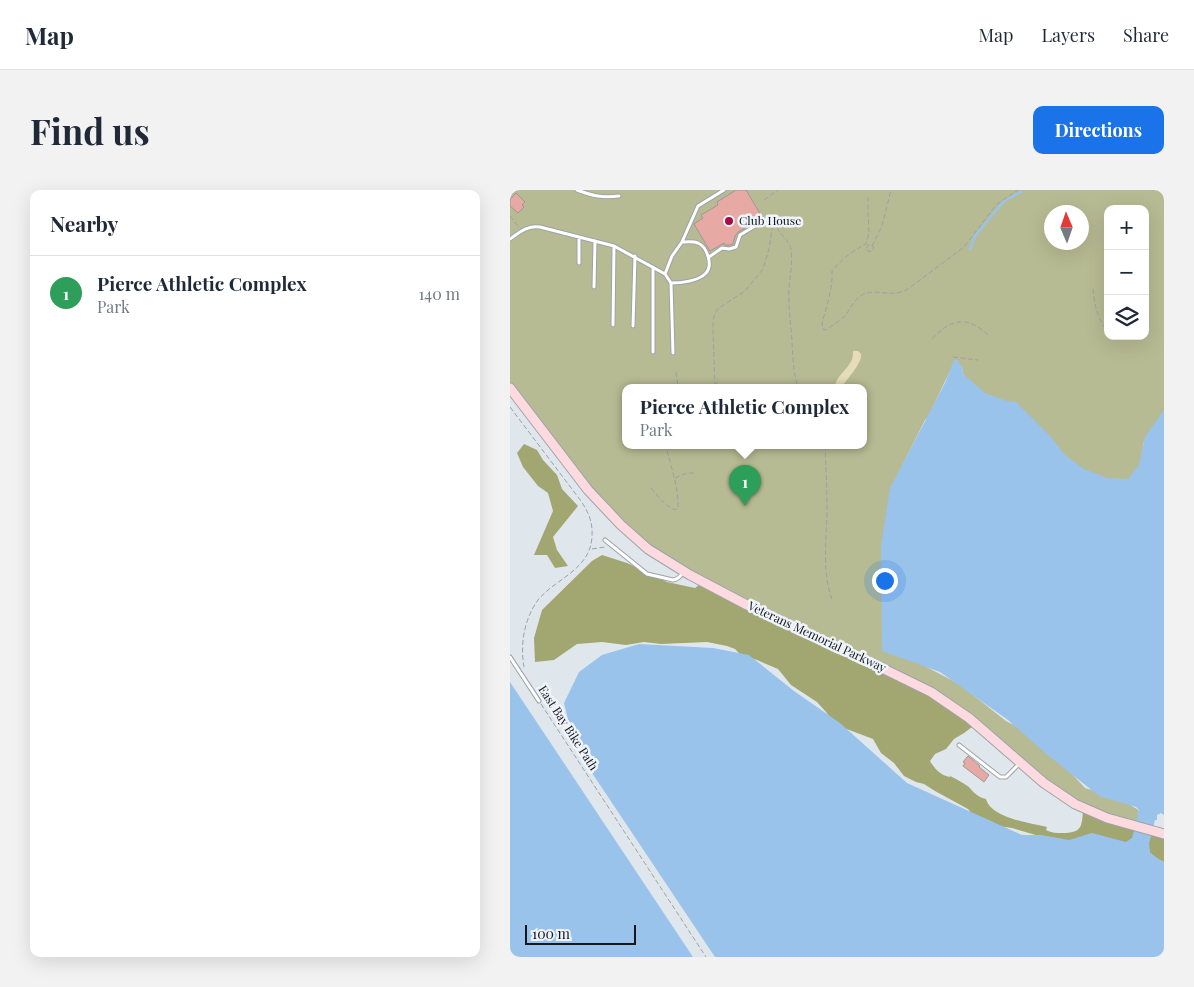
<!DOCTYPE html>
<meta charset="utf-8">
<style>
body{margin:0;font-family:"Playfair Display",serif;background:#f2f2f3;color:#1f2937}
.controls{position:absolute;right:15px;top:15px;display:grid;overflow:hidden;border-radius:10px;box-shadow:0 5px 20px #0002}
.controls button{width:45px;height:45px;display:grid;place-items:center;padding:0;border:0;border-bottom:1px solid #e0e1e3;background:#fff;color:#1f2937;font:25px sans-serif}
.compass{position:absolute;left:534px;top:15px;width:45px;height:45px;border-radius:50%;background:#fff;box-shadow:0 5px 20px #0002;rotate:358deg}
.scale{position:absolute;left:15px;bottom:12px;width:111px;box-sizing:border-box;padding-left:5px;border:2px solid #16181a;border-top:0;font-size:14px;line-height:18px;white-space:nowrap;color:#16181a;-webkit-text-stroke:4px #eef4fa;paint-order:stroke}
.you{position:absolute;left:374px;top:390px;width:18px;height:18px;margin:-12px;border:4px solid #fff;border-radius:50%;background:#1a73e8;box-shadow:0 0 0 8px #1a73e833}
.badge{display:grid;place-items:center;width:32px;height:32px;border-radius:50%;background:#1a73e8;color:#fff;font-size:16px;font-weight:700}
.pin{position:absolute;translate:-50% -41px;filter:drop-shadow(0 1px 2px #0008)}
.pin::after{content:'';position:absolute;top:26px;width:18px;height:15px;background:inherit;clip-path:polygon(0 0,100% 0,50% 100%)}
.popup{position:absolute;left:112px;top:194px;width:245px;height:65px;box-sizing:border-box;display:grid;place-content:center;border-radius:10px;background:#fff;filter:drop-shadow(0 1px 4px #0005);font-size:16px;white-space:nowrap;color:#747a83}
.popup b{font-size:19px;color:#1f2937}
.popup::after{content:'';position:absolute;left:50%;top:100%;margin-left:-10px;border:10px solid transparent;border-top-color:#fff}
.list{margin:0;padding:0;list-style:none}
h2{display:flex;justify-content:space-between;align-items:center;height:65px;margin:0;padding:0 20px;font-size:21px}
h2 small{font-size:16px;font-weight:400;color:#747a83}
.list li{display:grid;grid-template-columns:32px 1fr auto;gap:15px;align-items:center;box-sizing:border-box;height:75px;padding:0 20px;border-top:1px solid #e0e1e3}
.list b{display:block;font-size:19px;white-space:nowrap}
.list p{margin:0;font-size:16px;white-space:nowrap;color:#747a83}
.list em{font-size:16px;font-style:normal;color:#747a83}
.icon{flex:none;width:28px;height:28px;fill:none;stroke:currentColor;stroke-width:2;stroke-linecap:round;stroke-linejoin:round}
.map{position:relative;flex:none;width:654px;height:767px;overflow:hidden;border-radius:10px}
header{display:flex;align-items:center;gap:30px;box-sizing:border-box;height:70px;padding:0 25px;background:#fff;border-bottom:1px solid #e0e1e3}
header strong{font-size:24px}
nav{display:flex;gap:28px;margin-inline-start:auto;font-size:18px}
.intro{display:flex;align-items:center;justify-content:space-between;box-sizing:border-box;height:120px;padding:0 30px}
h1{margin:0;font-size:35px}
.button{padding:12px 22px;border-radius:10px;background:#1a73e8;color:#fff;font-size:18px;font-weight:700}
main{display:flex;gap:30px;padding:0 30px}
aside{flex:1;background:#fff;border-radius:10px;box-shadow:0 5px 20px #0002}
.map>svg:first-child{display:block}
.green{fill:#b7bb93;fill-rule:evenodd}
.forest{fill:#a2a671}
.sand{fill:#e6dcb7}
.water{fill:#99c3eb}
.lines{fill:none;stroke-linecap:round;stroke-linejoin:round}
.stream{stroke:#99c3eb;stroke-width:2.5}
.building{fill:#e6a9a3;stroke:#9f9796}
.lane-casing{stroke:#9da3a8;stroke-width:5}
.secondary-casing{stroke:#9da3a8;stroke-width:11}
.path{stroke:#9ca1a5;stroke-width:1;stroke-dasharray:5 2.5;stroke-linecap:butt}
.lane{stroke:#fff;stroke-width:3}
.secondary{stroke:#fddadf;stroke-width:9}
.poi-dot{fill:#a50d46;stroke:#eef4fa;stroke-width:2}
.labels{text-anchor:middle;stroke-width:5;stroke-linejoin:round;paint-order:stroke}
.poi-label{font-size:12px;fill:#16181a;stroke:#eef4fa;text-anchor:start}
.street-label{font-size:12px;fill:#16181a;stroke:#eef4fa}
</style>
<header>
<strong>Map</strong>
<nav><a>Map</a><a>Layers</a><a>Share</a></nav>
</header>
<div class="intro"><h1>Find us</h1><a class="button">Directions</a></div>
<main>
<aside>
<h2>Nearby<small></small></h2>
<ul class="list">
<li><span class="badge" style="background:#2e9e5b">1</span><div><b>Pierce Athletic Complex</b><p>Park</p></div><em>140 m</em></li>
</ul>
</aside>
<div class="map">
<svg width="654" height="767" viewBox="0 0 654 767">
<rect width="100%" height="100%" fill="#e0e7ec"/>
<path class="green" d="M0,0H654V221L634,251L629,281L623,291L583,288L479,212L453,184L452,177L440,181L418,227L415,230L388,284L409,473L449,494L496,531L512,539L551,572L575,598L608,608L627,619L630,622L629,635L573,619L456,526L156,369L87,309L0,196ZM598,19H635V146H598ZM542,22H572V52H542ZM116,197H354V255H116Z"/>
<path class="forest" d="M14,254L27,260L33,270L47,285L52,299L68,316L43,347L47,360L58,376L45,378L37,365H24L43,321L38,303L28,296L13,277L7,263Z
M92,365L117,373L157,392L185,398L194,391L377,481L466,534L454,543L444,549L436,559L425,564L420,571C424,578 431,586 440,587V586C447,589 453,593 459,597C464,603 468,607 476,609C481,628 520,633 537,637L536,640C542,643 546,643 552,643C572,643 572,637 573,619L627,637L624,653L560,655L502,638L487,636L466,628L458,619L425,601L414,594L406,592L394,586L384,573L371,563L363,549L334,538L323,531L316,522L307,512L281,495L268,479L247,470L231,465L225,459L217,456L197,452L151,454L134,452L116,455L92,452L67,454L44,470L25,472L24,448L32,420L82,371Z
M643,643L654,646V672L648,669L640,663C638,656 638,649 643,643Z"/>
<path class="sand" d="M343,161H348C349,162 350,163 351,164C353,172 336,191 331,197H325C326,186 335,182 340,173C343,170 343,165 343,161Z"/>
<path class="water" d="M444,170H448L449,174L452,176L453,184L475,203L497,211L506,212L540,246L555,265L574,279L597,288L618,289L629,275L635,247L654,220V625L651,623L647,625V630H645L639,653L640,663L648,669L654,672V767H205L80,580L61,542L54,513L69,482L92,465L129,454L203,458L239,465L284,501L330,533L397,593L512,645H531L559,650L582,643L616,652L622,648L628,625L627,624L629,620L626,617L589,606L534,562L498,530L430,482L372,461L371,356L380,298L435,193Z
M0,492L183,767H0Z"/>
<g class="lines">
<path class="stream" d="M460,59L465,46L494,11L511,2"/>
</g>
<path class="building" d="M226,0H236L252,27L228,42L225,46L223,54L219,55H215L214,53L200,61L184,34L193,28L191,25L208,15L207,12Z
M6,3L15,12L12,15L14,17L8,23L0,16V10Z
M458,566L470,576L469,577L479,585L474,592L453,576L455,573L453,572Z"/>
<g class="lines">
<g class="lane-casing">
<path id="lane" d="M67,0C83,6 92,8 109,6
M0,49C10,42 18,35 30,37L104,56L155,84L161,93L163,163
M172,52L188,16L214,0
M199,67L212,58L219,59L226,57L230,45L258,28
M69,73V47
M143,77V162
M155,84L162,66L172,52C176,52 183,51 188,53C197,57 204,76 195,84C188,91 171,93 161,93
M84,97L85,51
M103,135L104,56
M123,136L125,66
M95,350L137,384L163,390C168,389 170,387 173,382
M0,467L29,511
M449,555L490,587H496L509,574"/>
</g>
<g class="secondary-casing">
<path id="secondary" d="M0,198L78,300L111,335L138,359L180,385L237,415L294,442L370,477L421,502L459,528L534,593L565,614L597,628L654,644"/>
</g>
<path class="path" d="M358,7V23L359,43L356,54C342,61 332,69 322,81C323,99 316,117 312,134L313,139L316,140C322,135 329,132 335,126C340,119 345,109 352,105C366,97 381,109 398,99L454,57L486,15L493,10L508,0
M254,10L268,0
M0,26L8,36
M267,37C270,45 279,50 281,59C283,70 280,86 279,98C278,116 281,134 282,152C283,167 283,183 288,197
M356.5 58a3.5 3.5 0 1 1 7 0a3.5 3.5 0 1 1-7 0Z
M362,56L372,36L381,0
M583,99C585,117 586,125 597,141
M422,149C442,127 459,126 480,147
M443,167L468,170
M166,182L168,197
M206,193L208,197
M205,197L203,140V131L205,123L209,118L235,101L253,79L259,59L263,33
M0,217L71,311C79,323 83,333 82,347C80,380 46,388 28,410C14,429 10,455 14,477
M315,255C316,278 317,301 317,324C316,353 312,385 323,412
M165,288L177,283H185
M141,298C148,306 155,316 165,320L168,318C169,296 160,276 156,255
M82,359L95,357
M31,514L196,767"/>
<use href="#lane" class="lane"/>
<use href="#secondary" class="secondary"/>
</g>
<circle class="poi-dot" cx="219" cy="31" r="5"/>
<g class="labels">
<g class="poi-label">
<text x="229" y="35">Club House</text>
</g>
<g class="street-label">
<text transform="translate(307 447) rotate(25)" y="4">Veterans Memorial Parkway</text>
<text transform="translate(58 538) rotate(57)" y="4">East Bay Bike Path</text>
</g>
</g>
</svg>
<div class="controls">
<button>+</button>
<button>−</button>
<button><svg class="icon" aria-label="layers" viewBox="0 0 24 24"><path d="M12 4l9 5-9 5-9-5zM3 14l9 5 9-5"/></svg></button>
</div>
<svg class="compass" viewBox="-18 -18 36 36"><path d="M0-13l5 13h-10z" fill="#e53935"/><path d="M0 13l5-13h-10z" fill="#747a83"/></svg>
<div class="scale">100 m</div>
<div class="you"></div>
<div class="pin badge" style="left:235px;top:316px;background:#2e9e5b">1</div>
<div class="popup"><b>Pierce Athletic Complex</b>Park</div>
</div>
</main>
